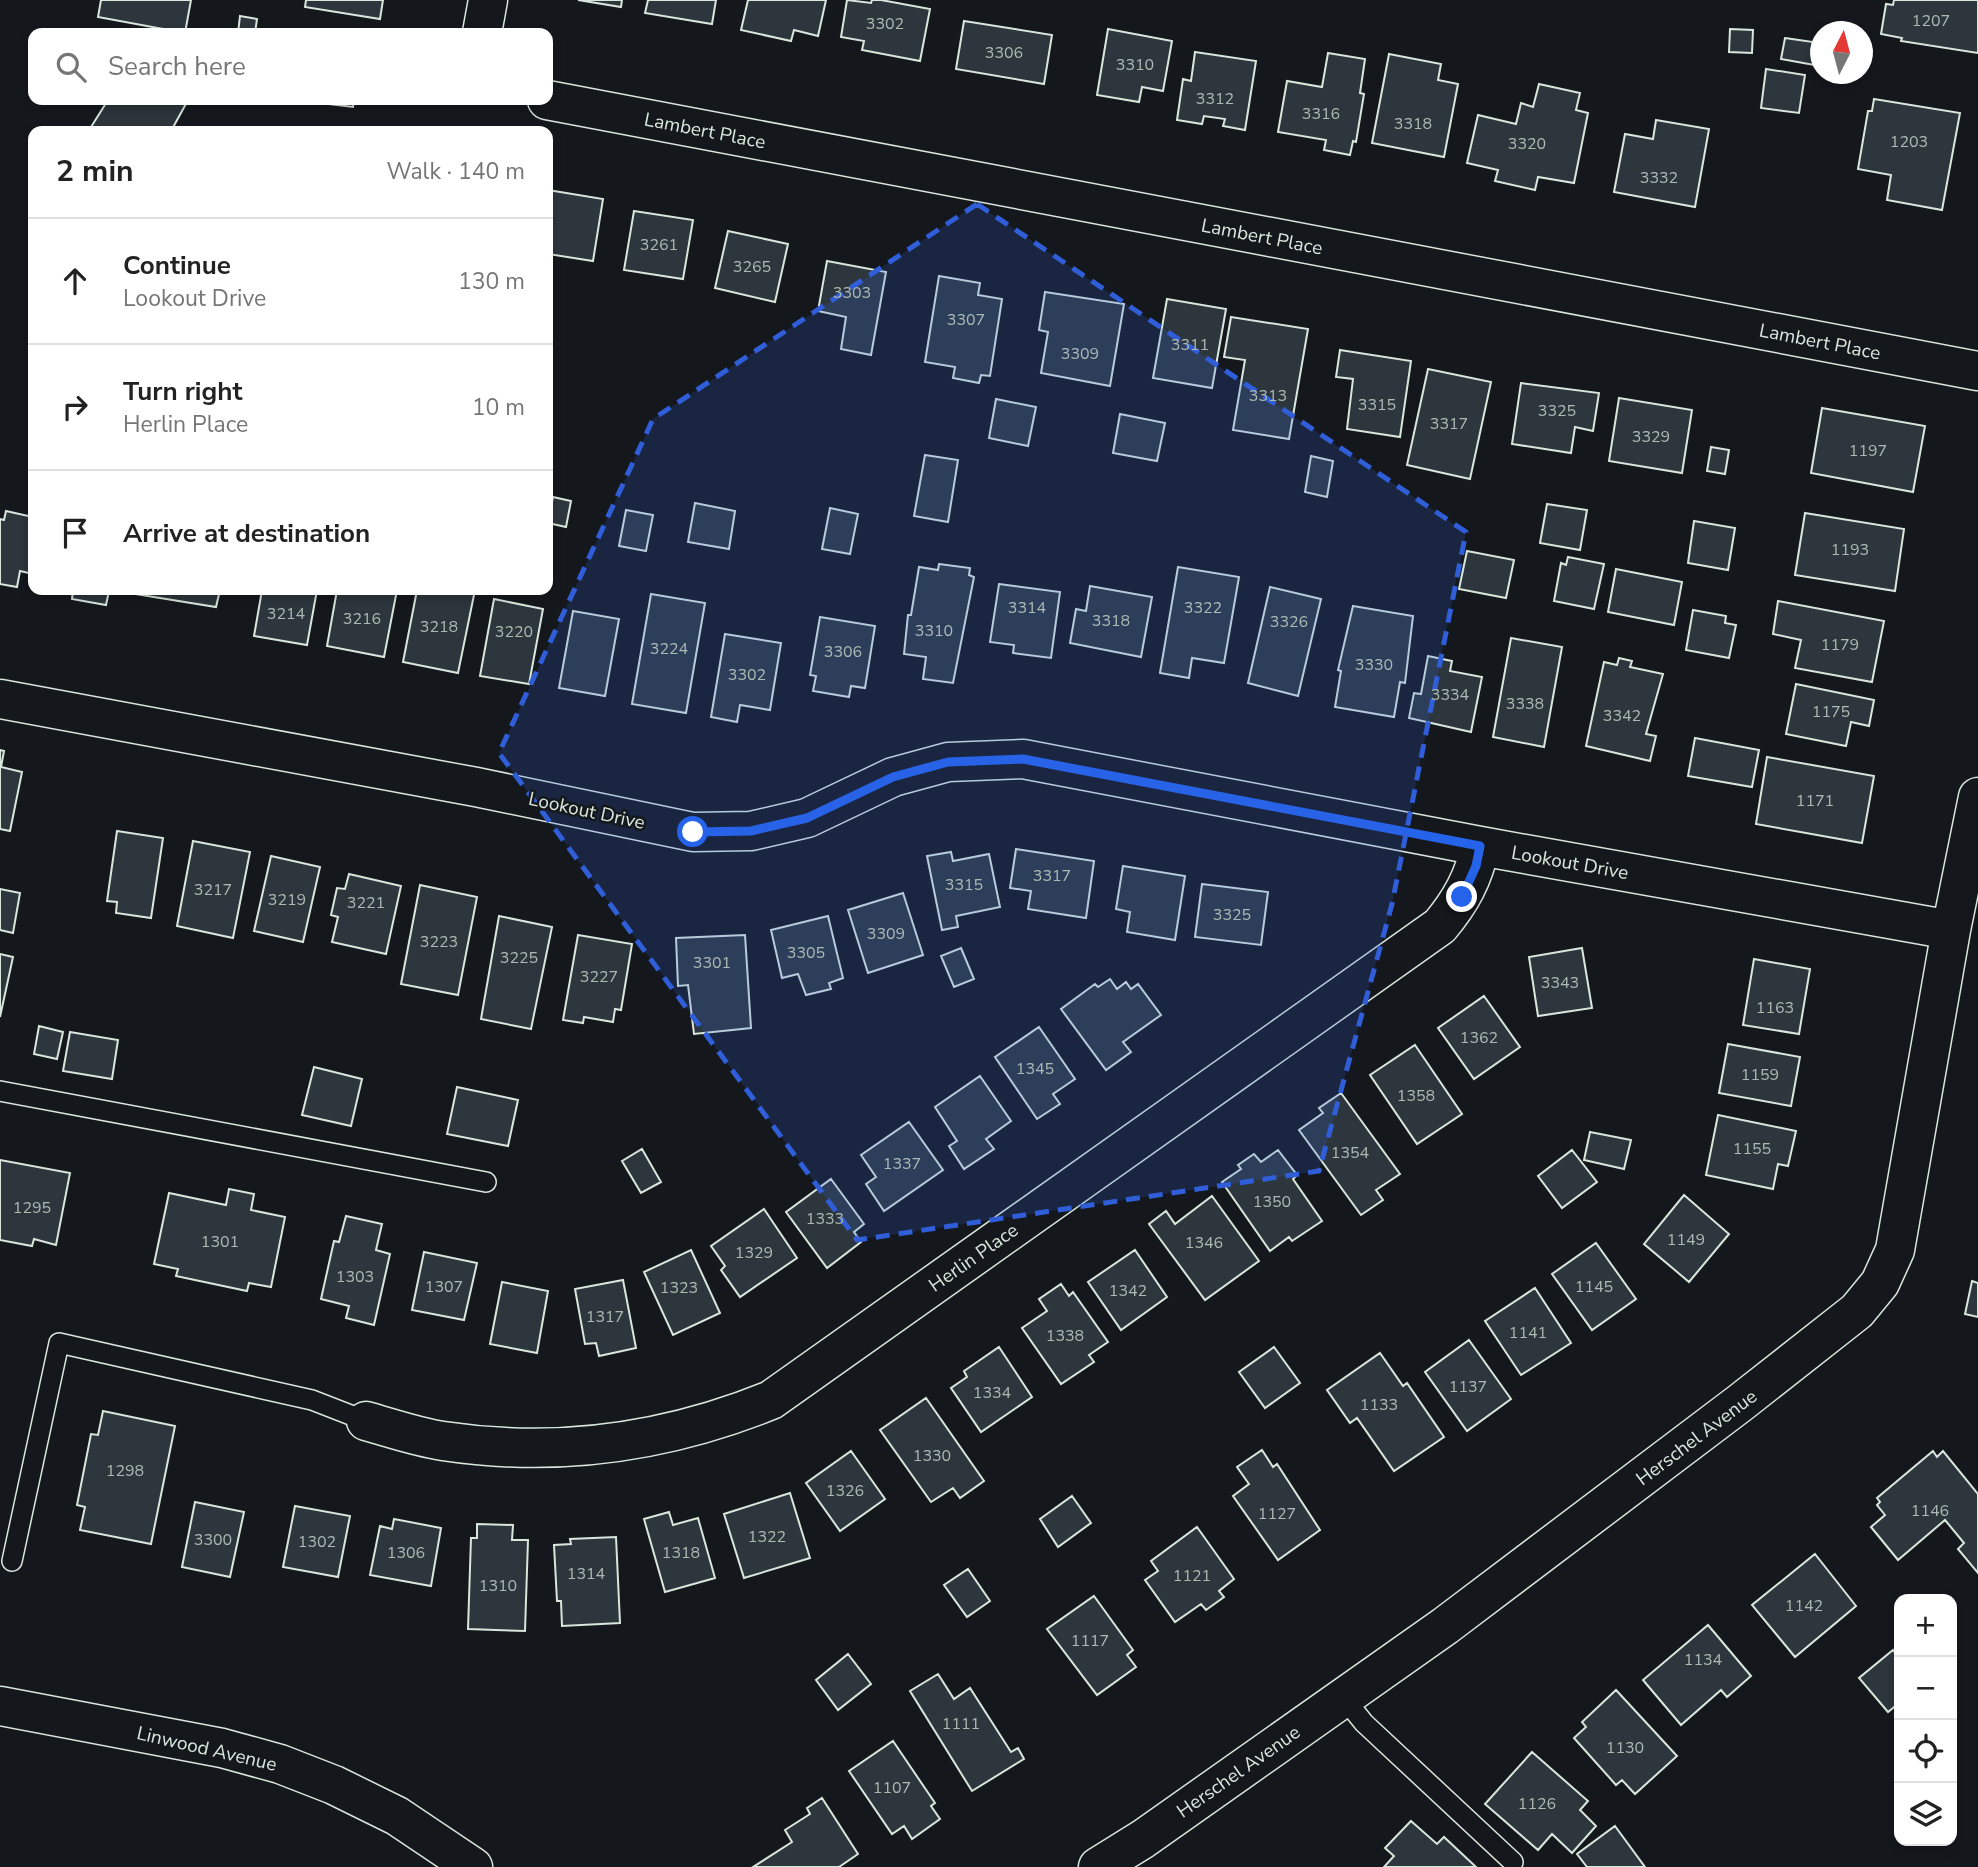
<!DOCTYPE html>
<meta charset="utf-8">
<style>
body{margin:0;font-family:"Nunito Sans",sans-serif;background:#f6f6f6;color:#222}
.controls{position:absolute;right:21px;bottom:21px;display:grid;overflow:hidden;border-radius:14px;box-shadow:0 4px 10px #0003}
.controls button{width:63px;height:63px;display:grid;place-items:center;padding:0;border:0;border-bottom:2px solid #e0e0e0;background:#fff;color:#222;font:35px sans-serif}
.compass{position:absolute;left:1810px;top:21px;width:63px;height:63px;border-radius:50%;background:#fff;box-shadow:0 4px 10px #0003;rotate:6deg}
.stop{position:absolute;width:21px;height:21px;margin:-16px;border:5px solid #2563eb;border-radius:50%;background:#fff}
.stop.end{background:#2563eb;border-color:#fff;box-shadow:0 2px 7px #0008}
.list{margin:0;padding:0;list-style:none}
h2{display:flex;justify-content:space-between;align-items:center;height:91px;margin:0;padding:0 28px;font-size:30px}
h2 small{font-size:23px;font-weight:400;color:#767676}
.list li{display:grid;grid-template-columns:46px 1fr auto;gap:21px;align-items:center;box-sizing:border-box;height:126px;padding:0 28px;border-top:2px solid #e0e0e0}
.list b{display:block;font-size:26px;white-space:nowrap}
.list p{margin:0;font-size:23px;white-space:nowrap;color:#767676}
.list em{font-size:23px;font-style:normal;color:#767676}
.icon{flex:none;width:38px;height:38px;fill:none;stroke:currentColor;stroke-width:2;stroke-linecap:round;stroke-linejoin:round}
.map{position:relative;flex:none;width:1978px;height:1867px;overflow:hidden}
.search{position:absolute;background:#fff;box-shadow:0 4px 10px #0003;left:28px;top:28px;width:525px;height:77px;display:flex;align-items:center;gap:18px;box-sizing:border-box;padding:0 24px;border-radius:14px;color:#767676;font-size:26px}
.panel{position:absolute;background:#fff;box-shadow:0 4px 10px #0003;left:28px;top:126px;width:525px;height:469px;border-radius:14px}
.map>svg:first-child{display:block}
.building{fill:#2c363c;stroke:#d8e6dc;stroke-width:2}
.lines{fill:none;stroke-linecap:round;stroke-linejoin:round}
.service-casing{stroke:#d8e6dc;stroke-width:22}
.minor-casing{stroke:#d8e6dc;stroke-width:41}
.secondary-casing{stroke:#d8e6dc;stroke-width:41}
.service{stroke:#14181c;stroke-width:19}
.minor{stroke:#14181c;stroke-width:38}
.secondary{stroke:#14181c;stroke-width:38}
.route{stroke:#2563eb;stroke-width:9}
.marked{fill:#305dd8;fill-opacity:0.2;stroke:#305dd8;stroke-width:5;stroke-dasharray:14 9;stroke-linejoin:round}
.labels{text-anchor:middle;stroke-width:5;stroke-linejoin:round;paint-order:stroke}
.number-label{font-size:16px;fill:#adbab4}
.street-label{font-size:19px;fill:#d8e6dc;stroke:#14181c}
</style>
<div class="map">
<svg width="1978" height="1867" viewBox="0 0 1978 1867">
<rect width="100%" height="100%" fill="#14181c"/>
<path class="building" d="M101,0H191L185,33L98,17Z
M306,0H383L380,19L305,7Z
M578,0H622L621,7Z
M648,0H716L712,24L645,13Z
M748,0H826L818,36L794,30L791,41L741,30Z
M847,0L871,3L872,0H881L930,9L920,61L862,50L864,41L841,37Z
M1894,0H1978V53L1901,41L1902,38L1881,34L1886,4L1893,5Z
M240,16L257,19L255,33H238Z
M964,21L1052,35L1044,84L956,69Z
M304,29L336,33H303Z
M1108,29L1172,41L1163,91L1142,87L1139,102L1097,95Z
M1730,29L1753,30L1752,53L1729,52Z
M1785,38L1820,43V66L1781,59Z
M1195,52L1256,61L1245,130L1223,126L1225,119L1204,116L1202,124L1177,120L1183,79L1191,81Z
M1328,53L1365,59L1360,93L1364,94L1356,142L1353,141L1350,155L1324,150L1326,140L1278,132L1287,81L1322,87Z
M1389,54L1441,64L1438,80L1458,84L1444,157L1372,143Z
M1766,69L1805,75L1799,113L1761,108Z
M1539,84L1580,93L1576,110L1588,113L1574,183L1538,177L1535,190L1495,181L1498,170L1467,163L1478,115L1516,124L1521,103L1533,107Z
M1874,99L1960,113L1942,210L1887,200L1891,175L1858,169L1868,111H1872Z
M108,100H182L187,102L171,131H99L91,127Z
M295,100H354L353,107Z
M1656,120L1709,129L1695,207L1614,192L1625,134L1653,139Z
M548,190L603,199L593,261L548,254Z
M634,211L693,220L683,279L624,270Z
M728,231L788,244L775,302L715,288Z
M827,261L886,272L871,355L841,349L846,317L818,311Z
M939,276L980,283L978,295L1002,299L990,376L981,375L979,383L953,378L955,367L925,362Z
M1045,292L1124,304L1110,386L1041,373L1048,332L1039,330Z
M1167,299L1226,309L1212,388L1153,378Z
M1231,317L1308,329L1289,439L1233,430L1245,360L1224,357Z
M1340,350L1411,361L1400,437L1347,429L1353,379L1336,377Z
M1428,369L1491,382L1470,479L1407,465Z
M1521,383L1599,393L1593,431L1575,427L1571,453L1512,444Z
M1619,398L1692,410L1682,473L1609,461Z
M996,399L1036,407L1028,446L989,438Z
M1822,408L1925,426L1913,492L1811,473Z
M1120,414L1165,423L1157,461L1113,453Z
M1711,447L1729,450L1725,474L1707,471Z
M925,455L958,460L948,522L914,516Z
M1311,456L1333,461L1327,497L1305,492Z
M553,497L571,501L566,527L548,523Z
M695,503L735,511L729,549L688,542Z
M1547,504L1587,510L1580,550L1540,543Z
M830,508L858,514L850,554L822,549Z
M626,510L653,515L646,551L619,546Z
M6,511L33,517V574L20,571L17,587L0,584V519L4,520Z
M1805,513L1904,529L1895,591L1795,575Z
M1694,521L1735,528L1728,570L1688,563Z
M1467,551L1514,560L1506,598L1459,589Z
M1568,557L1604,564L1594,609L1554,601L1561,563L1566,565Z
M939,564L970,568L969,575L974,577L953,683L923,679L926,657L904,654L908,615H911L919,567L938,570Z
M1178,567L1239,577L1224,663L1192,658L1189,678L1160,673Z
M1616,569L1682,582L1674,625L1608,612Z
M999,584L1060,592L1051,658L1013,653L1014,645L990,642Z
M1090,586L1152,597L1141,657L1070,643L1076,609L1086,611Z
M1270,587L1321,599L1298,696L1248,683Z
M73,590H119L109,591L106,605L72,599Z
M136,590H220L216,607L135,594Z
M262,590H317L307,645L254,636Z
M337,590H397L384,657L327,646Z
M417,590H475L458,673L403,662Z
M651,594L705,603L686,713L632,704Z
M494,599L543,609L529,684L480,676Z
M1778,601L1884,621L1872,682L1795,668L1801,640L1773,634Z
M1353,606L1413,616L1405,683L1400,682L1394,717L1335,707L1341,671L1338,670Z
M1693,610L1726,616L1725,623L1736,625L1729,658L1686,650Z
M573,611L619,619L605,696L559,688Z
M820,617L875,626L865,688L851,686L849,697L813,691L816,676L810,675Z
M725,634L781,643L770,710L740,705L737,722L711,717Z
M1511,638L1562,647L1544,747L1493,737Z
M1428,656L1452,661L1450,671L1482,677L1471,732L1409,718L1414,693L1421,694Z
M1619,658L1632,661L1630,667L1663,674L1646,734L1656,736L1650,761L1586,746L1604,662L1617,665Z
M1796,684L1874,700L1869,726L1851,722L1846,746L1786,734Z
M1695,738L1759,750L1752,787L1688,776Z
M0,750L4,751L1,767L22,772L10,831L0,829Z
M1767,757L1874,776L1862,843L1756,824Z
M117,831L163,838L151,918L116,913L117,902L107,901Z
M193,841L250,852L233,938L177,926Z
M1016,849L1094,861L1086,918L1028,909L1031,891L1010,888Z
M951,852L953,861L989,854L1000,907L956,916L958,927L942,930L927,856Z
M271,856L320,867L303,942L254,931Z
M1123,866L1185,876L1175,940L1127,932L1130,912L1116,909Z
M349,874L401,886L386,954L332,942L338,917L331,915L337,888L345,889Z
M1202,884L1268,892L1261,945L1195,937Z
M420,885L477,897L458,995L401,984Z
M0,889L20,893L13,933L0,930Z
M903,893L923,955L868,973L848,910Z
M499,916L552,927L531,1029L481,1019Z
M828,916L843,978L829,983L831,989L806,995L798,974L782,978L771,930Z
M578,935L632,944L621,1010L615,1009L613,1022L584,1017L583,1023L563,1020Z
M745,935L751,1028L694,1034L688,985L678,986L676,938Z
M961,948L974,979L954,987L941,956Z
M1582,948L1592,1008L1538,1016L1529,957Z
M0,954L13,957L0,1017Z
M1754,959L1810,969L1799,1034L1743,1025Z
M1110,979L1117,989L1126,982L1131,989L1138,984L1161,1015L1123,1042L1131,1052L1106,1070L1061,1009L1095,984L1098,987Z
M1484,996L1520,1047L1474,1079L1438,1028Z
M39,1026L63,1032L57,1059L34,1054Z
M1039,1027L1075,1079L1053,1094L1060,1104L1037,1119L995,1057Z
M70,1032L118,1040L112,1079L63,1071Z
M1728,1044L1800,1057L1791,1106L1719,1093Z
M1415,1045L1462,1114L1417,1144L1370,1075Z
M314,1067L362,1079L351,1126L302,1115Z
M980,1076L1011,1121L986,1139L994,1149L964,1169L949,1146L957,1141L935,1107Z
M457,1087L518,1100L508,1146L447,1134Z
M1341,1093L1400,1174L1376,1190L1383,1200L1361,1215L1299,1130L1323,1113L1319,1108Z
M1718,1115L1796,1131L1788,1166L1778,1164L1773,1189L1706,1175Z
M909,1122L943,1170L884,1211L866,1184L876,1177L861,1155Z
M1590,1132L1631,1140L1624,1169L1584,1160Z
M642,1149L661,1182L641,1193L622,1161Z
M1278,1150L1297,1175L1293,1179L1322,1221L1292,1241L1289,1237L1270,1251L1222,1182L1241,1169L1238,1165L1254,1154L1261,1162Z
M1572,1150L1597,1182L1562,1208L1538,1176Z
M0,1160L70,1173L56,1245L34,1239L32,1246L0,1240Z
M831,1179L864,1224L854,1232L861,1242L827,1268L786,1212Z
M229,1189L254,1194L251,1210L285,1217L271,1287L249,1283L247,1291L176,1276L178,1269L154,1264L169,1193L226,1205Z
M1684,1195L1729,1234L1689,1282L1644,1244Z
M1212,1196L1259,1261L1205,1300L1149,1224L1166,1211L1175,1224Z
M764,1209L797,1258L740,1297L721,1270L725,1266L711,1246Z
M346,1216L382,1224L376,1250L390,1254L374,1325L346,1318L349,1306L321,1299L334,1241L339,1242Z
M1596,1243L1636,1299L1592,1330L1552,1274Z
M691,1250L720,1313L673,1335L644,1272Z
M1135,1250L1167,1297L1121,1330L1088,1282Z
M424,1252L477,1263L464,1320L412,1310Z
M623,1280L636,1348L599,1356L596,1343L585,1344L575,1289Z
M1972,1281L1978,1283V1317L1965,1314Z
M502,1282L548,1291L537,1353L490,1344Z
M1061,1284L1069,1296L1073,1292L1108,1342L1089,1355L1094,1362L1061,1384L1022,1328L1047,1311L1039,1299Z
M1535,1288L1571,1343L1521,1375L1485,1321Z
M1469,1340L1511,1399L1467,1431L1425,1372Z
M999,1347L1032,1397L981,1432L951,1388L967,1377L964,1371Z
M1274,1347L1300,1383L1265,1408L1239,1372Z
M1380,1353L1403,1386L1407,1383L1444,1437L1394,1471L1357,1418L1350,1423L1327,1390Z
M926,1398L984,1481L960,1498L953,1488L931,1502L880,1430Z
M103,1411L175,1426L151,1544L80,1530L85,1507L77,1505L91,1434L98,1435Z
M1262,1450L1273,1467L1277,1464L1320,1530L1278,1560L1233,1496L1249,1484L1237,1467Z
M851,1451L885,1499L840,1531L806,1483Z
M1933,1451L1937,1457L1943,1451L1978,1494V1573L1958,1549L1964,1543L1945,1520L1898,1560L1871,1527L1885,1515L1877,1505L1880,1502L1877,1498Z
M790,1493L810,1558L744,1578L724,1514Z
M1072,1496L1091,1523L1058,1547L1040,1519Z
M195,1502L244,1512L230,1577L182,1567Z
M295,1506L350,1516L338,1577L283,1567Z
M669,1512L673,1525L698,1518L715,1578L665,1592L644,1519Z
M394,1519L441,1528L431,1586L370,1575L380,1526L392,1529Z
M477,1524L513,1525L512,1540H528L525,1631L468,1629L471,1538H477Z
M1197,1527L1234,1579L1219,1591L1224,1597L1206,1610L1201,1604L1175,1622L1145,1580L1158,1571L1151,1561Z
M616,1537L620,1623L562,1626L561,1601H557L554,1545L571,1544L570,1539Z
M1815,1554L1856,1606L1795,1657L1752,1605Z
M968,1569L990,1601L967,1617L944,1585Z
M1094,1596L1133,1650L1127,1655L1136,1667L1097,1695L1047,1629Z
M1708,1625L1751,1676L1727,1697L1721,1690L1681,1725L1643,1680Z
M1893,1650L1899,1658V1703L1888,1712L1859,1678Z
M848,1654L871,1684L838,1710L816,1680Z
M938,1674L954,1699L970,1688L1011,1752L1018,1748L1024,1759L972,1791L910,1691Z
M1616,1690L1677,1756L1635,1794L1622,1780L1616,1785L1574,1738L1586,1727L1582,1722Z
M893,1741L935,1803L931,1806L940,1819L912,1839L904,1826L892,1834L849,1771Z
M1532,1752L1588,1801L1580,1810L1596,1826L1572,1853L1552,1834L1538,1850L1485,1804Z
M822,1798L858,1854L839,1867H753L792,1842L785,1830L810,1814L807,1808Z
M1411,1821L1437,1844L1444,1837L1476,1867H1384L1394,1856L1385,1848Z
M1615,1826L1645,1867H1587L1577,1854Z"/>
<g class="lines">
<g class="service-casing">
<path id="service" d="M0,1091L486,1182
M12,1561L59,1343L312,1400L366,1421
M1343,1697L1364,1723L1513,1862"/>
</g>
<g class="minor-casing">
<path id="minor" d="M482,33L488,0
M547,100L1978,371
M0,699L476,787L693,832L751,831L807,818L893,777L948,762L1023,759L1480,846L1951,930
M366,1421C391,1428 417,1437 443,1441C556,1458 665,1443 771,1400L1440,926C1460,902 1474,878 1480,846
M1098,1867L1143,1839L1445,1626L1740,1403L1857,1311L1880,1283L1895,1250L1951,930L1978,797"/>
</g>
<g class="secondary-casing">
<path id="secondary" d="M0,1706L222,1748L280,1764L334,1785L397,1816L473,1867"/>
</g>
<use href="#service" class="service"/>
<use href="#minor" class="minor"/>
<use href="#secondary" class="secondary"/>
</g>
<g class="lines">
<path class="route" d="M693,832L751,831L807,818L893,777L948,762L1023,759L1480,846L1476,866L1462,897"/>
</g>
<path class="marked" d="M977,204L1466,532L1392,904L1319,1171L857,1240L499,753L653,419Z"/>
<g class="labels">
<g class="number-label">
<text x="1931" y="26">1207</text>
<text x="885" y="29">3302</text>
<text x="1004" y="58">3306</text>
<text x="1135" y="70">3310</text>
<text x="1215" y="104">3312</text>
<text x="1321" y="119">3316</text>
<text x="1413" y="129">3318</text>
<text x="1909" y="147">1203</text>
<text x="1527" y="149">3320</text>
<text x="1659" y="183">3332</text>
<text x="659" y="250">3261</text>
<text x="752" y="272">3265</text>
<text x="852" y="298">3303</text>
<text x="966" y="325">3307</text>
<text x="1190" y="350">3311</text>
<text x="1080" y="359">3309</text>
<text x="1268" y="401">3313</text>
<text x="1377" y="410">3315</text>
<text x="1557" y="416">3325</text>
<text x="1449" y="429">3317</text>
<text x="1651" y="442">3329</text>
<text x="1868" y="456">1197</text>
<text x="1850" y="555">1193</text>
<text x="1027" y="613">3314</text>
<text x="1203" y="613">3322</text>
<text x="286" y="619">3214</text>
<text x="362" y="624">3216</text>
<text x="1111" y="626">3318</text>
<text x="1289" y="627">3326</text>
<text x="439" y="632">3218</text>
<text x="934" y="636">3310</text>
<text x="514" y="637">3220</text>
<text x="1840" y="650">1179</text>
<text x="669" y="654">3224</text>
<text x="843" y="657">3306</text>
<text x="1374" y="670">3330</text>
<text x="747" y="680">3302</text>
<text x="1450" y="700">3334</text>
<text x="1525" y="709">3338</text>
<text x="1831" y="717">1175</text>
<text x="1622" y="721">3342</text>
<text x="1815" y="806">1171</text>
<text x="1052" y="881">3317</text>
<text x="964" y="890">3315</text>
<text x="213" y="895">3217</text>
<text x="287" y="905">3219</text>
<text x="366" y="908">3221</text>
<text x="1232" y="920">3325</text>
<text x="886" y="939">3309</text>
<text x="439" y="947">3223</text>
<text x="806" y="958">3305</text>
<text x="519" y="963">3225</text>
<text x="712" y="968">3301</text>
<text x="599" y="982">3227</text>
<text x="1560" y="988">3343</text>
<text x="1775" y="1013">1163</text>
<text x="1479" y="1043">1362</text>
<text x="1035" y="1074">1345</text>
<text x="1760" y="1080">1159</text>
<text x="1416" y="1101">1358</text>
<text x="1752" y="1154">1155</text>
<text x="1350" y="1158">1354</text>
<text x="902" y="1169">1337</text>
<text x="1272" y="1207">1350</text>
<text x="32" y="1213">1295</text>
<text x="825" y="1224">1333</text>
<text x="1686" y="1245">1149</text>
<text x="220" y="1247">1301</text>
<text x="1204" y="1248">1346</text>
<text x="754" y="1258">1329</text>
<text x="355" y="1282">1303</text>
<text x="444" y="1292">1307</text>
<text x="1594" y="1292">1145</text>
<text x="679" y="1293">1323</text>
<text x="1128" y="1296">1342</text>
<text x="605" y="1322">1317</text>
<text x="1528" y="1338">1141</text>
<text x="1065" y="1341">1338</text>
<text x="1468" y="1392">1137</text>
<text x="992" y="1398">1334</text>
<text x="1379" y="1410">1133</text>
<text x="932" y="1461">1330</text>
<text x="125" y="1476">1298</text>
<text x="845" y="1496">1326</text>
<text x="1930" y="1516">1146</text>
<text x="1277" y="1519">1127</text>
<text x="767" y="1542">1322</text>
<text x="213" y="1545">3300</text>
<text x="317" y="1547">1302</text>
<text x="406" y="1558">1306</text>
<text x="681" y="1558">1318</text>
<text x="586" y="1579">1314</text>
<text x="1192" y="1581">1121</text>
<text x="498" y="1591">1310</text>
<text x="1804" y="1611">1142</text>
<text x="1090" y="1646">1117</text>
<text x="1703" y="1665">1134</text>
<text x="961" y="1729">1111</text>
<text x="1625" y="1753">1130</text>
<text x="892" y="1793">1107</text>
<text x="1537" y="1809">1126</text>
</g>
<g class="street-label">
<text transform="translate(705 130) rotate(11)" y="7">Lambert Place</text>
<text transform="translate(1262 236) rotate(11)" y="7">Lambert Place</text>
<text transform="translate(1820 341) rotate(11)" y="7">Lambert Place</text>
<text transform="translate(587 810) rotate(12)" y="7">Lookout Drive</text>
<text transform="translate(1570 862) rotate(10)" y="7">Lookout Drive</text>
<text transform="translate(973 1257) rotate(-35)" y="7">Herlin Place</text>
<text transform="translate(1696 1437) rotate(-37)" y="7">Herschel Avenue</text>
<text transform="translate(207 1748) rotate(13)" y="7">Linwood Avenue</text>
<text transform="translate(1238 1771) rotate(-35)" y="7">Herschel Avenue</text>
</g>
</g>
</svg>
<div class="controls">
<button>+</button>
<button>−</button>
<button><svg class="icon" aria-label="locate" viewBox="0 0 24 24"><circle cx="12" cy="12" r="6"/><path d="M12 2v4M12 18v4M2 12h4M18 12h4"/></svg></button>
<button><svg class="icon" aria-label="layers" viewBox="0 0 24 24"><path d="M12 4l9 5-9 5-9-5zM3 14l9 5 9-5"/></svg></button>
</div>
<svg class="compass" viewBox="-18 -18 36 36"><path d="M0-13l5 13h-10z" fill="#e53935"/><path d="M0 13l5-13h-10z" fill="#767676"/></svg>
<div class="stop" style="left:693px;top:832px"></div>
<div class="stop end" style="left:1462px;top:897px"></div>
<div class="search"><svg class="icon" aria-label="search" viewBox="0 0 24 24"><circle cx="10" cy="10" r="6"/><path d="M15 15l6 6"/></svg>Search here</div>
<section class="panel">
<h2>2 min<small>Walk · 140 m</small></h2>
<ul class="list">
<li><svg class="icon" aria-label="ahead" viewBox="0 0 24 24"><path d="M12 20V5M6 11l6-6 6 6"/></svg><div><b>Continue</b><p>Lookout Drive</p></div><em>130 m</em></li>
<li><svg class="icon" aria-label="right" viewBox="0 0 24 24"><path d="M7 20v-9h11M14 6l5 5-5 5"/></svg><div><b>Turn right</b><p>Herlin Place</p></div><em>10 m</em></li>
<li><svg class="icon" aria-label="arrive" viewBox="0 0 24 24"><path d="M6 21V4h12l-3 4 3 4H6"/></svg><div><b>Arrive at destination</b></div></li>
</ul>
</section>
</div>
